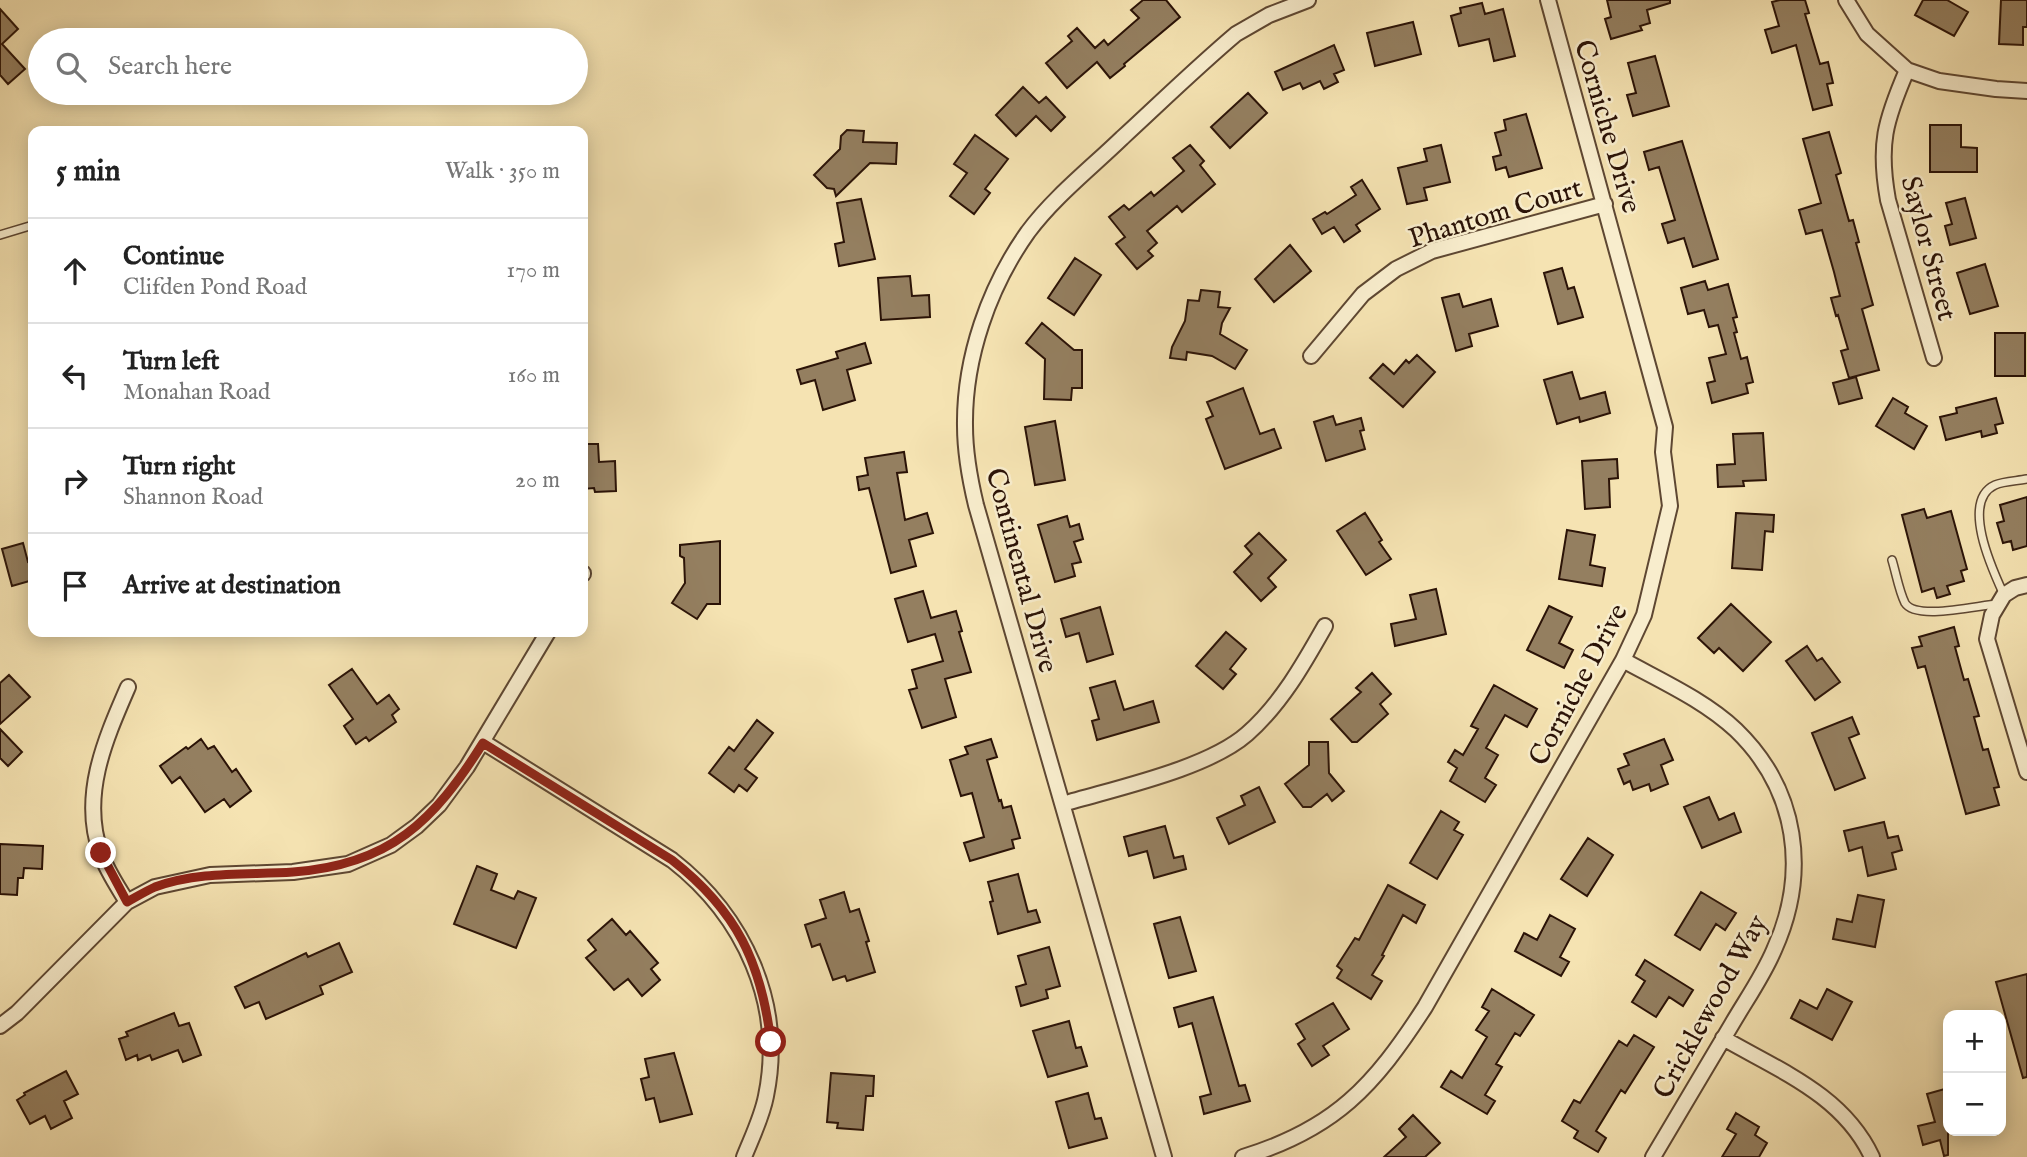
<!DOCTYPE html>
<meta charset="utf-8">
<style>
body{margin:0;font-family:"IM FELL English",serif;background:#f2f2f2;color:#222}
.controls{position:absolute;right:21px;bottom:21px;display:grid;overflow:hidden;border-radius:14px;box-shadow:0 4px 18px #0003}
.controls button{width:63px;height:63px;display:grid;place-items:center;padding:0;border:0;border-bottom:2px solid #e0e0e0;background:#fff;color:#222;font:35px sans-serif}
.stop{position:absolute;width:21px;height:21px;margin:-16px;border:5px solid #8f2418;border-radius:50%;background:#fff}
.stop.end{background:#8f2418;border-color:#fff;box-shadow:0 2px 7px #0008}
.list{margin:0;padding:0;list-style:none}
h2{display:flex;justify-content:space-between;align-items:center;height:91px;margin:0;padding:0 28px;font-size:30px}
h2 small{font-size:23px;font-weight:400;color:#767676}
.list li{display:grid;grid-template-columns:46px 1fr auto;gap:21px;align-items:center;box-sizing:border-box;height:105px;padding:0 28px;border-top:2px solid #e0e0e0}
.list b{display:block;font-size:26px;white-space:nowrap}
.list p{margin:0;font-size:23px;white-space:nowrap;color:#767676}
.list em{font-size:23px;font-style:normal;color:#767676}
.icon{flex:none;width:38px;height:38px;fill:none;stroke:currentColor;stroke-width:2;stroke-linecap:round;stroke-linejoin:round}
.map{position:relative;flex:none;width:2027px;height:1157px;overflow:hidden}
.search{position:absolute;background:#fff;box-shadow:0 4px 18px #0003;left:28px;top:28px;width:560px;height:77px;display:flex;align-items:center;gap:18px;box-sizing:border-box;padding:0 24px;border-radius:38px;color:#767676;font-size:26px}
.panel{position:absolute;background:#fff;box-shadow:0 4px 18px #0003;left:28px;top:126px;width:560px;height:511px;border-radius:14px}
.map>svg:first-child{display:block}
.building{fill:#947f60;stroke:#2b1307;stroke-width:2}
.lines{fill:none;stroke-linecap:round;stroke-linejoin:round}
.service-casing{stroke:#5e4732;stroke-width:10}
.minor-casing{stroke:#5e4732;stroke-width:18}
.service{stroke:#f8edcd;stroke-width:7}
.minor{stroke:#f8edcd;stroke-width:14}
.route{stroke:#8f2418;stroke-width:9}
.labels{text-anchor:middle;stroke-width:5;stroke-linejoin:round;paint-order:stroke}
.street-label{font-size:28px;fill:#2b1307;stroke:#f8edcd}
</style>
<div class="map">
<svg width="2027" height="1157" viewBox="0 0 2027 1157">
<rect width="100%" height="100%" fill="#f5e3b2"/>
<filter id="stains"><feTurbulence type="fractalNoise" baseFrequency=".00286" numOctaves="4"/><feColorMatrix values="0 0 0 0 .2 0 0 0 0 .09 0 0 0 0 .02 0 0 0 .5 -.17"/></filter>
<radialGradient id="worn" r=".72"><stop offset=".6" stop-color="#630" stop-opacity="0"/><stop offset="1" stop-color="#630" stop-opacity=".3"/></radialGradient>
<path class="building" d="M1143,0H1166L1180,17L1124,64L1125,66L1110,78L1097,62L1067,88L1046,63L1072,41L1068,36L1077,28L1095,48L1104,40L1108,45L1139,18L1131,10Z
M1607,0H1670V3L1647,10L1650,23L1640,26L1642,30L1611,39L1605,19L1611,17Z
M1780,0H1805L1809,13L1805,14L1820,64L1828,62L1833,83L1827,84L1832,105L1813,110L1796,45L1772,53L1765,30L1779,26L1772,2Z
M1923,0H1947L1968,12L1954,36L1915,15Z
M2001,0H2027V27H2023V45L1999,44Z
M1482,3L1485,14L1503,9L1515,56L1494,61L1489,39L1459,46L1451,16L1461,13L1460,8Z
M0,9L18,29L2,44L25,69L8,84L0,75Z
M1413,22L1421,54L1375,66L1367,33Z
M1334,45L1344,70L1334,74L1338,82L1324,89L1320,81L1303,89L1300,83L1283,90L1275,72Z
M1655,56L1669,106L1633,116L1627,95L1636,93L1628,63Z
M1023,87L1039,103L1046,97L1065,117L1051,131L1036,116L1016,136L996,115Z
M1248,93L1267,113L1230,148L1211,127Z
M1526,114L1542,168L1509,177L1506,167L1496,170L1493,157L1501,155L1495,133L1506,130L1504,120Z
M1930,125H1961V147L1977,148V172H1930Z
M847,130L864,131L863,142L897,143L896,164L870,163L836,196L834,189L827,188L814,175L840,149L841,136Z
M1829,132L1841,173L1836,175L1849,221L1853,220L1859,242L1856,243L1873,305L1862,309L1879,370L1849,378L1841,351L1848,349L1838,315L1836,316L1831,298L1840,296L1834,272L1822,230L1806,234L1799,210L1821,203L1803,139Z
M975,135L1008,159L985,189L990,193L974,214L950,196L967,173L954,164Z
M1682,141L1718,259L1693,267L1684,238L1668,243L1662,224L1675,220L1659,167L1649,170L1644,152Z
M1190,145L1204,161L1200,165L1215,184L1182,212L1177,206L1147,231L1157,243L1148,251L1153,256L1137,269L1116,244L1125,237L1109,217L1124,205L1129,210L1151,192L1154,196L1184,171L1173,158Z
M1441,145L1450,182L1424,188L1427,200L1407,204L1398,168L1427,161L1424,149Z
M1362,180L1380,209L1356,225L1360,231L1344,242L1334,227L1322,234L1313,219L1325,212L1327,214L1356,195L1351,187Z
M1965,198L1976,238L1950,245L1945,226L1952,224L1946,203Z
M861,199L875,259L839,266L835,244L844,242L837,203Z
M1290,245L1311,271L1274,302L1255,279Z
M1075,258L1101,275L1074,315L1048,298Z
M1985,264L1998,306L1970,314L1957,273Z
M1562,268L1568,289L1574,287L1583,317L1558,324L1544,273Z
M910,276L912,296L929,295L930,317L881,320L878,278Z
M1705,281L1708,290L1728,284L1737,317L1733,318L1737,332L1734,333L1741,359L1747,357L1753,382L1746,384L1748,393L1712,403L1707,383L1715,381L1709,358L1726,354L1718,325L1709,327L1704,310L1688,314L1681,288Z
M1201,290L1220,292L1218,307L1230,308L1222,323L1220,334L1247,350L1235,369L1212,356L1187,352L1186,360L1170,358L1172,347L1185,321L1188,300L1199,301Z
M1459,294L1463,307L1491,299L1498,326L1469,334L1472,346L1456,351L1442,298Z
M1042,323L1074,350H1082V388H1072L1071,400L1044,399L1045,359L1026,343Z
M1995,333H2025V376H1995Z
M865,343L871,363L847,370L855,400L823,410L815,380L801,384L797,370L838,358L836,352Z
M1417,355L1435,372L1403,407L1370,378L1383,364L1394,374L1406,360L1409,363Z
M1572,372L1580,399L1605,392L1610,413L1580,422L1579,417L1557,424L1544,380Z
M1856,377L1862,398L1839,404L1833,383Z
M1243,388L1260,434L1274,429L1281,448L1225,469L1206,419L1213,416L1207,402Z
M1893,398L1908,407L1905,413L1927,426L1914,449L1876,426Z
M1996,398L2003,423L1995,425L1997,433L1982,437L1981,431L1946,440L1940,417L1957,413L1956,408Z
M1333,416L1336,425L1361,418L1364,430L1360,431L1365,449L1326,461L1314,422Z
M1055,421L1065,480L1035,485L1025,427Z
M1763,433L1766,480L1743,481L1744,486L1718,487L1717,465L1735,464L1733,434Z
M583,444H598L599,462L615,461L616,491L595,492L594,488L583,489Z
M904,452L907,472L897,473L905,520L927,513L933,533L909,540L916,566L891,573L869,488L859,490L857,477L868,475L865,458Z
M1617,459L1618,478L1609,479L1610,507L1585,509L1582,461Z
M2027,497V546L2013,550L2011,541L2003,543L1997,523L2004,521L2000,505Z
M1924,509L1927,518L1951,511L1967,569L1961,571L1964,581L1947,586L1950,594L1937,598L1934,588L1922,592L1902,515Z
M1365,513L1382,540L1379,542L1391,559L1366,575L1337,531Z
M1736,513L1774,515L1773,532L1765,531L1762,570L1732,568Z
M1067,516L1070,527L1079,524L1083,539L1074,542L1081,562L1072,564L1075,576L1055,582L1038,525Z
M1567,530L1595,535L1590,565L1605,568L1602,586L1559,579Z
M1259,533L1286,560L1268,578L1276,587L1261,601L1234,572L1252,554L1245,546Z
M720,541V604H707L697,619L672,603L685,583L684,558L680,556V545Z
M23,543L28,562L33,560V580L12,586L2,549Z
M1436,589L1446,634L1395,646L1391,624L1416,619L1410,595Z
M923,591L931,618L956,611L962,631L959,632L971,672L945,679L956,717L922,728L909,690L917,688L912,670L943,661L935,634L908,642L895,599Z
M1731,604L1771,642L1743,671L1719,648L1714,653L1698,638Z
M1549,606L1572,617L1559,643L1573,650L1564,668L1527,650Z
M1100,607L1113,654L1087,662L1079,633L1066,637L1061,619Z
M1954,627L1959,646L1955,647L1964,680L1968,679L1979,716L1974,717L1983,750L1988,749L1999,787L1994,788L1999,805L1966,814L1925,666L1918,668L1912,648L1922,646L1919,637Z
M1226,632L1246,649L1230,669L1236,674L1223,689L1196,666Z
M1807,646L1817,661L1822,658L1840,682L1815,700L1786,661Z
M352,669L377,704L389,695L399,709L392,715L396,722L369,741L366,737L356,744L344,726L353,719L329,685Z
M1372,673L1391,694L1380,704L1388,714L1357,742H1352L1331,719L1361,692L1356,688Z
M9,675L30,697L0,724V683Z
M1115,681L1124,710L1153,701L1159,722L1097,740L1092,721L1099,719L1090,688Z
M1494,685L1537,709L1527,727L1505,715L1486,748L1498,755L1485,778L1496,785L1485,802L1450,781L1457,768L1448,762L1455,750L1463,755L1478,729L1471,726Z
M1852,717L1859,734L1849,738L1865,778L1835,790L1812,733Z
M757,720L773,733L745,769L757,778L747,791L739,785L734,792L709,773L729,747L734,751Z
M0,729L22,752L8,766L0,758Z
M201,739L208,749L214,746L232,772L236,769L251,791L230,807L224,799L205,812L180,777L172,783L160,766L186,747L188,749Z
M991,739L997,757L987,760L999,801L1001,800L1003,808L1011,806L1020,838L1012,840L1014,848L970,861L964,843L984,837L972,793L961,796L950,760L968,754L965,747Z
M1664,739L1673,760L1661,765L1668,784L1651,791L1649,784L1633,790L1630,781L1624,784L1618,769L1629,765L1624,754Z
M1309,742H1328L1329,773L1344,791L1332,801L1327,794L1311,807H1303L1285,784L1309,765Z
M1259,787L1275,822L1229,844L1217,818L1245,805L1241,796Z
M1709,797L1719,820L1734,813L1741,832L1702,848L1684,807Z
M1441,811L1459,822L1454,830L1463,835L1437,879L1410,863Z
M1884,822L1888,838L1898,836L1902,850L1892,853L1896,869L1868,876L1862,847L1849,851L1844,831Z
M1165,826L1174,858L1183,856L1186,869L1154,878L1147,851L1129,856L1124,837Z
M1588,838L1613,855L1587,896L1561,879Z
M0,844L43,846L42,869L24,868L23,878H18L17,895L0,894Z
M477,866L497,874L491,890L514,899L518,891L536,898L516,948L454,924Z
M1018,874L1028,912L1036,910L1040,922L998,934L990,902L993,901L988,882Z
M1388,885L1425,905L1416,923L1403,915L1382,955L1384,956L1372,975L1382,981L1371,999L1337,978L1342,970L1337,966L1355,938L1359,940Z
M844,892L850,912L859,909L869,941L866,942L875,972L847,981L845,976L833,980L820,944L812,947L805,925L826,918L820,900Z
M1701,892L1736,913L1725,930L1716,924L1700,950L1675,935Z
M1858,895L1884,900L1875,947L1833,939L1837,919L1852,922Z
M1550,915L1575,929L1560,957L1569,962L1561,976L1515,951L1524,933L1537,940Z
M1180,917L1196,971L1169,978L1154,924Z
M612,919L626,935L630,931L658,963L651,969L660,980L642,996L628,979L614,990L586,958L596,950L588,940Z
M339,943L352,972L320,986L323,994L266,1019L259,1002L245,1008L235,987L306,953L308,957Z
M1049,947L1060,986L1046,990L1048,998L1021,1006L1016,987L1026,984L1018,956Z
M1645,960L1693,990L1683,1006L1669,997L1656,1017L1632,1002L1645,981L1636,975Z
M2027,974V1077L2023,1078L1996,982Z
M1492,989L1534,1015L1520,1036L1515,1033L1496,1064L1502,1067L1485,1095L1495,1101L1487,1114L1441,1087L1451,1071L1462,1078L1487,1037L1476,1030L1489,1011L1482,1007Z
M1827,989L1852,1002L1832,1040L1791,1018L1800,1000L1817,1009Z
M1213,997L1239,1086L1245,1085L1250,1101L1204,1114L1200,1097L1211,1094L1192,1023L1179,1027L1174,1008Z
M1333,1003L1349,1029L1323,1046L1329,1055L1312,1066L1298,1044L1305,1039L1296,1024Z
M174,1013L179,1026L189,1023L201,1055L183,1062L178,1050L152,1060L150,1055L138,1060L137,1055L126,1060L119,1039L128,1036L126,1032Z
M1069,1021L1076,1048L1081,1047L1087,1066L1048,1077L1033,1031Z
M1634,1035L1654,1047L1625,1093L1621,1090L1596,1131L1606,1138L1598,1152L1574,1138L1578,1131L1562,1121L1574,1100L1580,1103L1619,1041L1627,1046Z
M674,1053L692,1114L660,1122L654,1098L646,1100L641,1079L649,1077L645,1059Z
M66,1071L78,1094L64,1101L72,1118L51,1129L45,1116L30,1124L17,1100L25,1095L24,1093Z
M831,1073L874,1076L873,1096H866L863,1130L837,1128L838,1123L827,1122Z
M1948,1088V1155L1944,1156L1940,1140L1923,1145L1918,1126L1935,1122L1927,1094Z
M1088,1093L1095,1119L1101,1118L1107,1138L1069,1148L1056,1102Z
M1736,1113L1759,1127L1755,1135L1767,1143L1759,1157H1722L1736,1134L1727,1129Z
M1413,1115L1440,1143L1425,1157H1384L1406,1137L1399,1129Z"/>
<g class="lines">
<g class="service-casing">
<path id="service" d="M0,235L33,225
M1892,560C1896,573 1899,591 1905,603C1916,621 1979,605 1998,604
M2004,595C1993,571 1960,501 1995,485C2004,481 2017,481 2027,479"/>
</g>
<g class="minor-casing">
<path id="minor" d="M1846,0L1867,34L1907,70L1939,81L1996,89L2027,91
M1907,70C1885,121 1878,145 1888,200L1934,358
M1311,356L1363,294L1396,269L1432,251L1605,204
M583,574V573
M2027,585L2015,588L2004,595L1992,615L1987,639L2027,772
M1623,660C1661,681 1704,700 1736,730C1798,790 1809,873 1774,950C1763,976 1746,1000 1732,1024C1706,1068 1679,1113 1653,1157
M483,742L672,860C744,916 785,1004 766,1096C762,1117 752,1137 744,1157
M1063,804C1116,788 1207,769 1247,734C1281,704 1303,665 1325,626
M127,902C118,887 107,871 101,854C80,796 105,740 128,687
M0,1026L17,1013L127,902L155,887L210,875L293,872L348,864L391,845L417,826L439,805L467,767L548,632
M1723,1038C1780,1071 1843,1095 1872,1157
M1164,1157L976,505C970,480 965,453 965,426C964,358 989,287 1028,232C1054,197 1091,168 1122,138C1160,103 1197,67 1236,34L1269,15L1308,0
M1243,1157C1335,1129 1374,1086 1425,1007L1623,660L1644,615L1670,506L1663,452L1665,427L1548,0"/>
</g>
<use href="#service" class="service"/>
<use href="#minor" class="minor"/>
</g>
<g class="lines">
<path class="route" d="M101,853L127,902C136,897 146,891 155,887C199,871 247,875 293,872C390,865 434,821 483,743L672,860C737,911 761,962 771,1042"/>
</g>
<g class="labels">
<g class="street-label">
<text transform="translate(1609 126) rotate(74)" y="10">Corniche Drive</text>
<text transform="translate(1495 212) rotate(-17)" y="10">Phantom Court</text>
<text transform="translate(1930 248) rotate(75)" y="10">Saylor Street</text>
<text transform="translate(1023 570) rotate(75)" y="10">Continental Drive</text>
<text transform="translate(1577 684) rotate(-62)" y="10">Corniche Drive</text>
<text transform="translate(1709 1006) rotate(-61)" y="10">Cricklewood Way</text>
</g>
</g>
<rect width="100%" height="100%" filter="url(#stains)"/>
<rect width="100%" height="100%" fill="url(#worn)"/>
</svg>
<div class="controls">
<button>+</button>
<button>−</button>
</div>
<div class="stop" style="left:771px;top:1042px"></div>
<div class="stop end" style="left:101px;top:853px"></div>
<div class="search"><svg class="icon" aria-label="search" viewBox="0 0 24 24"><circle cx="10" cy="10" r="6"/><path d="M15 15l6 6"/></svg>Search here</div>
<section class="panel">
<h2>5 min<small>Walk · 350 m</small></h2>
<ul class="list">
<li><svg class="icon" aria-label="ahead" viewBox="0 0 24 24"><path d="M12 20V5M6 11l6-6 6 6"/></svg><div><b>Continue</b><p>Clifden Pond Road</p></div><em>170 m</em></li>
<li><svg class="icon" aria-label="left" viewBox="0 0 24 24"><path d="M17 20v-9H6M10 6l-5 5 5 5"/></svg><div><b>Turn left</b><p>Monahan Road</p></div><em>160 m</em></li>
<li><svg class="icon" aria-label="right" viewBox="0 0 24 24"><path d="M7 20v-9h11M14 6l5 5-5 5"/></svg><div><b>Turn right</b><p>Shannon Road</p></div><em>20 m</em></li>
<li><svg class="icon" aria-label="arrive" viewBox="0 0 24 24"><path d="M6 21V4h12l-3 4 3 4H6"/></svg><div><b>Arrive at destination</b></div></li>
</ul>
</section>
</div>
